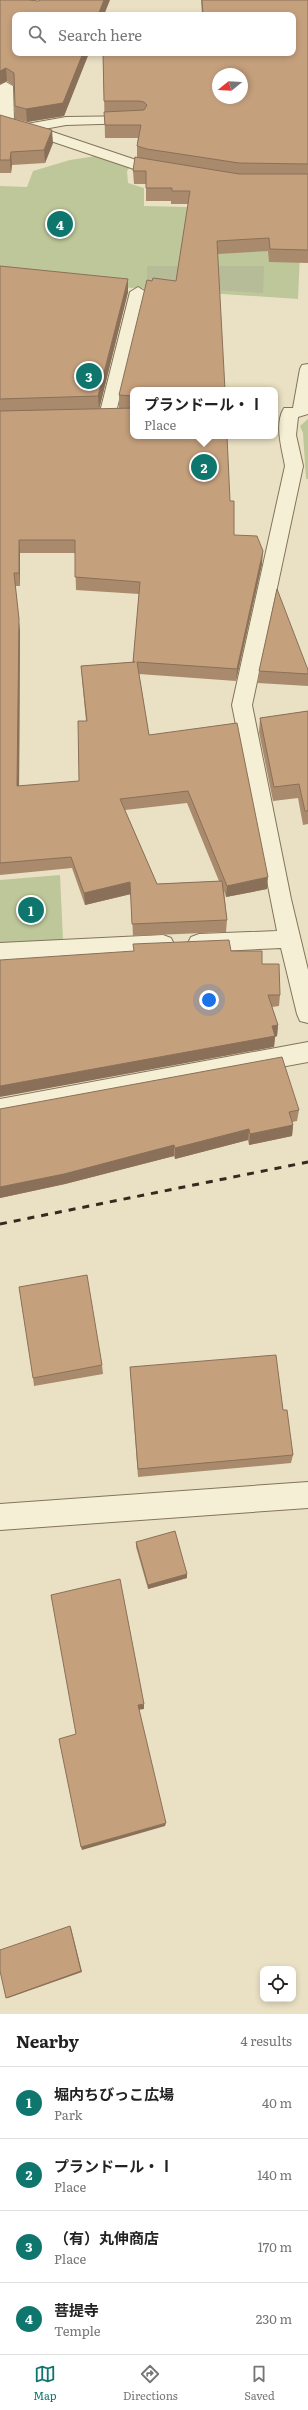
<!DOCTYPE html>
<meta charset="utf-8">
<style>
body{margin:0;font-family:Literata,"Noto Sans JP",serif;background:#f6f6f6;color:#222}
.controls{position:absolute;right:12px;bottom:12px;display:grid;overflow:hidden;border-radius:8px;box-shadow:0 2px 6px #0003}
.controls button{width:36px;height:36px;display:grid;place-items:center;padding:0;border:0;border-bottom:1px solid #e0e0e0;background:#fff;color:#222;font:20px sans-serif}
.compass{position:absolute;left:212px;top:68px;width:36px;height:36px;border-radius:50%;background:#fff;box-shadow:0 2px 6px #0003;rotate:252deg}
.you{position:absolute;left:209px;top:1000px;width:14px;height:14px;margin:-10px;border:3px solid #fff;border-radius:50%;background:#1a73e8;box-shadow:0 0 0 6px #1a73e833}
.badge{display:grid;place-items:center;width:26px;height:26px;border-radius:50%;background:#0f766e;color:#fff;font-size:13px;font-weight:700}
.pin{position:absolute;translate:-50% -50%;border:2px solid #fff;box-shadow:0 1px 4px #0006}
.popup{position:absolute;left:130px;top:387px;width:148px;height:52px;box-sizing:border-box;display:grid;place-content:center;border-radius:8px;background:#fff;filter:drop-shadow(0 1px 3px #0005);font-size:13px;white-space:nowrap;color:#767676}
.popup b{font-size:15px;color:#222}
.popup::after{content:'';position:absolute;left:50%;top:100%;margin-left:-8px;border:8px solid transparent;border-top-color:#fff}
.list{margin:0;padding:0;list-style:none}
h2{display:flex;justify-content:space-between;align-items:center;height:52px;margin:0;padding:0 16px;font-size:17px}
h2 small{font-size:13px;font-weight:400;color:#767676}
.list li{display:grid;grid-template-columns:26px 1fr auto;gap:12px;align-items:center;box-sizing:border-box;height:72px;padding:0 16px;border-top:1px solid #e0e0e0}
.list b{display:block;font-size:15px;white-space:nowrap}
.list p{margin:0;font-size:13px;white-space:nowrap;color:#767676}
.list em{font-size:13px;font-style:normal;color:#767676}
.icon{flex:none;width:22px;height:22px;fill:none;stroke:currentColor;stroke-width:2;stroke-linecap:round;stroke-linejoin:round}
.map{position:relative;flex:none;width:308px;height:2014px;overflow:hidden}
.search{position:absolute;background:#fff;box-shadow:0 2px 6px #0003;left:12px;right:12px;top:12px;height:44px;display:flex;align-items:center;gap:10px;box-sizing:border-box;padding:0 14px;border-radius:8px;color:#767676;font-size:15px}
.sheet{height:340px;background:#fff}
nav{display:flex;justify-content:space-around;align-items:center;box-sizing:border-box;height:56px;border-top:1px solid #e0e0e0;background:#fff;font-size:11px;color:#767676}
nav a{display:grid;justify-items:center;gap:2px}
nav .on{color:#0f766e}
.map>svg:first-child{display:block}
.green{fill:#bec799}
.cemetery{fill:#b5bc97}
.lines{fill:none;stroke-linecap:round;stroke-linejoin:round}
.minor-casing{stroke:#83745c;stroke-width:2}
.minor{fill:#f5efd6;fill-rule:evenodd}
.rail{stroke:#342b1f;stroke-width:3;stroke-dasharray:7 7;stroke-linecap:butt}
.wall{fill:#a98a6c;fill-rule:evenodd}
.shaded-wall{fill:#8a7058}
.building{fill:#c5a07d;stroke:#8a7058;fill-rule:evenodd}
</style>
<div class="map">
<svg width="308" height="2014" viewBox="0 0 308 2014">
<rect width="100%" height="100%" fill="#eae1c4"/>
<path class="green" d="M96,156L131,166L127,171L128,183L144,188V206L229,208L300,254L298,299L0,279V186L27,187L33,171L70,160Z
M308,419V479H306L303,433L300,426Z
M60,875L63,940L0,943V880Z"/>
<path class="cemetery" d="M147,266H264L263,293L147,286Z"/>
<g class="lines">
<g class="minor-casing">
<path id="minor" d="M6,82L13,86L14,120L27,124L66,117L139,116L141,119L139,122L134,123L66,125L44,129L148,164L168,168L170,171L163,175L140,171L6,126H0V85Z
M138,287L146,292L115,416L113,420H101L99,416L130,292Z
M308,364V414L298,417L296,435L303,466L252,705L291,899L308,970V1023L300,1021L297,1014L281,948L199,952L191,949L188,943L191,937L199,934L277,931L232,705L285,466C282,449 274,424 284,408H293L300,369L302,365Z
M163,935L171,938L174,944L171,950L163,953L0,961V943Z
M308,1042V1062L0,1119V1099Z
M308,1482V1508L0,1530V1504Z"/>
</g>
<use href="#minor" class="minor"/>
<path class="rail" d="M0,1224L308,1162"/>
</g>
<path class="wall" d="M0,0L39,1V0H110L15,53H89L64,116L27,122L15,119L14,86L7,81L0,84Z
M201,0H308V263L269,262L268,251L218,254L133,390V436L230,501L234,535L262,564L236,681L139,674L149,735L267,889L226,897L224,891L227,920L226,932L133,936L131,894L85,905L72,868L0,875V266L128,292L99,409L119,408V395L176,281L188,204H171V201H146V184H134L133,171L137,158V146L138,138H105L103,53H293V15H202ZM20,553H75L76,590L139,594L133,662L81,666L82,679L86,721L79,781L19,786L20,632L15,586H20ZM187,803L219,881L157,884L125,810Z
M0,115L53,143L45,163L12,165L11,173H0Z
M308,670V686L258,683L259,671Z
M308,711V824L303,825L298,798L273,801L259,732L260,718Z
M231,951L262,964L280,995L279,1006L272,1007L278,1025L277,1036L275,1037L274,1047Z
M0,1109L299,1110L297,1121L292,1122L293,1125L292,1136L249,1145L248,1140L175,1159L174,1156L65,1184L0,1198Z
M102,1365L103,1374L34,1386L33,1378Z
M130,1367L283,1410L293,1455L291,1463L138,1477Z
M136,1542L187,1578L148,1589L136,1547Z"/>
<path class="shaded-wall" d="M104,0H110L104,15H98Z
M83,53H89L64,116L27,122L26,109Z
M6,68L7,81L0,84V71Z
M52,130L53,143L45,163L44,150Z
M11,152L12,165L11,173L10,160Z
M128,279V292L99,410L98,396Z
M19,540L20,553V586L19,573Z
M263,551L262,564L236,681L237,669Z
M14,573L20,632L19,798L17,786Z
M268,877L267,889L226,897L227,886Z
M130,882L131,894L85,905L84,893Z
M278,1025L277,1036L275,1037L274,1047L0,1097V1086Z
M293,1125L292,1136L249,1145L250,1134Z
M249,1129L248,1140L175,1159V1148Z
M174,1145V1156L65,1184L0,1198V1187Z
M187,1574V1578L148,1589V1585Z
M144,1704V1709L138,1710V1705Z
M166,1823L165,1826L82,1850L81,1847Z
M70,1926L71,1928L82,1972L8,1998H6Z"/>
<path class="building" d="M0,0H28L39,1L40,0H104L98,15H15V53H83L63,103L26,109L15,106L14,73L6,68L0,71Z
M202,0H308V164L239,163L147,149L137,146L141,125H105L104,112L144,110L147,105L144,102L139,101H104L103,53H293V15H203ZM218,74H242V98H218Z
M0,115L52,130L44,150L11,152L10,160H0Z
M135,157L239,174H308V250L270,249L269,238L217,241L225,390H133V396L119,395L147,280L152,281L153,278L176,281L190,191H172V188H146V171H133Z
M0,266L128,279L98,396L0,399Z
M133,407V436H227L230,501H234V535L257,536L263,551L237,669L137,662L149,735L237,723L268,877L227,886L188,791L120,799L157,884L222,881L227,920L132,924L130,882L84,893L71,857L0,863V411L133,408ZM19,540H75V577L140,582L133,662H135L81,666L87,721H78L79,781L17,786L19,619L14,573H19Z
M277,589L308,670V674L259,671Z
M308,711V811H305L299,784L274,787L260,718Z
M229,940L231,951H262V964H279L280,995H268L278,1025L272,1026L275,1036L0,1086V960L134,951L133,944Z
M282,1057L299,1110L289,1112L293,1125L250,1134L249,1129L175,1148L174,1145L64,1174L0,1187V1109Z
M87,1275L102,1365L33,1378L19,1287Z
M276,1355L283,1410H287L293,1455L138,1469L130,1367Z
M175,1531L187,1574L148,1585L136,1542Z
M120,1579L144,1704L138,1705L166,1823L81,1847L59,1739L76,1734L51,1595Z
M70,1926L81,1971L6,1998L0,1971V1950Z"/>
</svg>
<div class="controls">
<button><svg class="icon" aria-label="locate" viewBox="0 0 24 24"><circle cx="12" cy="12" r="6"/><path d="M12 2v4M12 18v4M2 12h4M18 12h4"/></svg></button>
</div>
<svg class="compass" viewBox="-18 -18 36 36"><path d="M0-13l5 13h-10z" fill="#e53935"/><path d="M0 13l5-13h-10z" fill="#767676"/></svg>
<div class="you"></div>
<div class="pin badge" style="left:31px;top:910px">1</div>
<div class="pin badge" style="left:204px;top:467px">2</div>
<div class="popup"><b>プランドール・Ⅰ</b>Place</div>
<div class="pin badge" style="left:89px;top:376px">3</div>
<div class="pin badge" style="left:60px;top:224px">4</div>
<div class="search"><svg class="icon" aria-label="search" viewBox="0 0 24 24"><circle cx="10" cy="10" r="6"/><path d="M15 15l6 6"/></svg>Search here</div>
</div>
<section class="sheet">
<h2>Nearby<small>4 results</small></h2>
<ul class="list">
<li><span class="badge">1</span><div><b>堀内ちびっこ広場</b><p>Park</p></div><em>40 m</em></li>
<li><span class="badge">2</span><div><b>プランドール・Ⅰ</b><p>Place</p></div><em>140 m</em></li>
<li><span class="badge">3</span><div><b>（有）丸伸商店</b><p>Place</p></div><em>170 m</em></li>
<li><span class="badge">4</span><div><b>菩提寺</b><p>Temple</p></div><em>230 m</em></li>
</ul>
</section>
<nav>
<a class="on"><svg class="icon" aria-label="map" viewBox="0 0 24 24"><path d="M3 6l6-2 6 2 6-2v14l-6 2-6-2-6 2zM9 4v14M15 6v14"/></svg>Map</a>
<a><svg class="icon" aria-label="directions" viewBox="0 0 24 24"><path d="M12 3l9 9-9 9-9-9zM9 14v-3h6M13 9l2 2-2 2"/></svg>Directions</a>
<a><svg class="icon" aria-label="saved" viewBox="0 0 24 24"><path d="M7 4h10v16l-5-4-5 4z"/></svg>Saved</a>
</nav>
